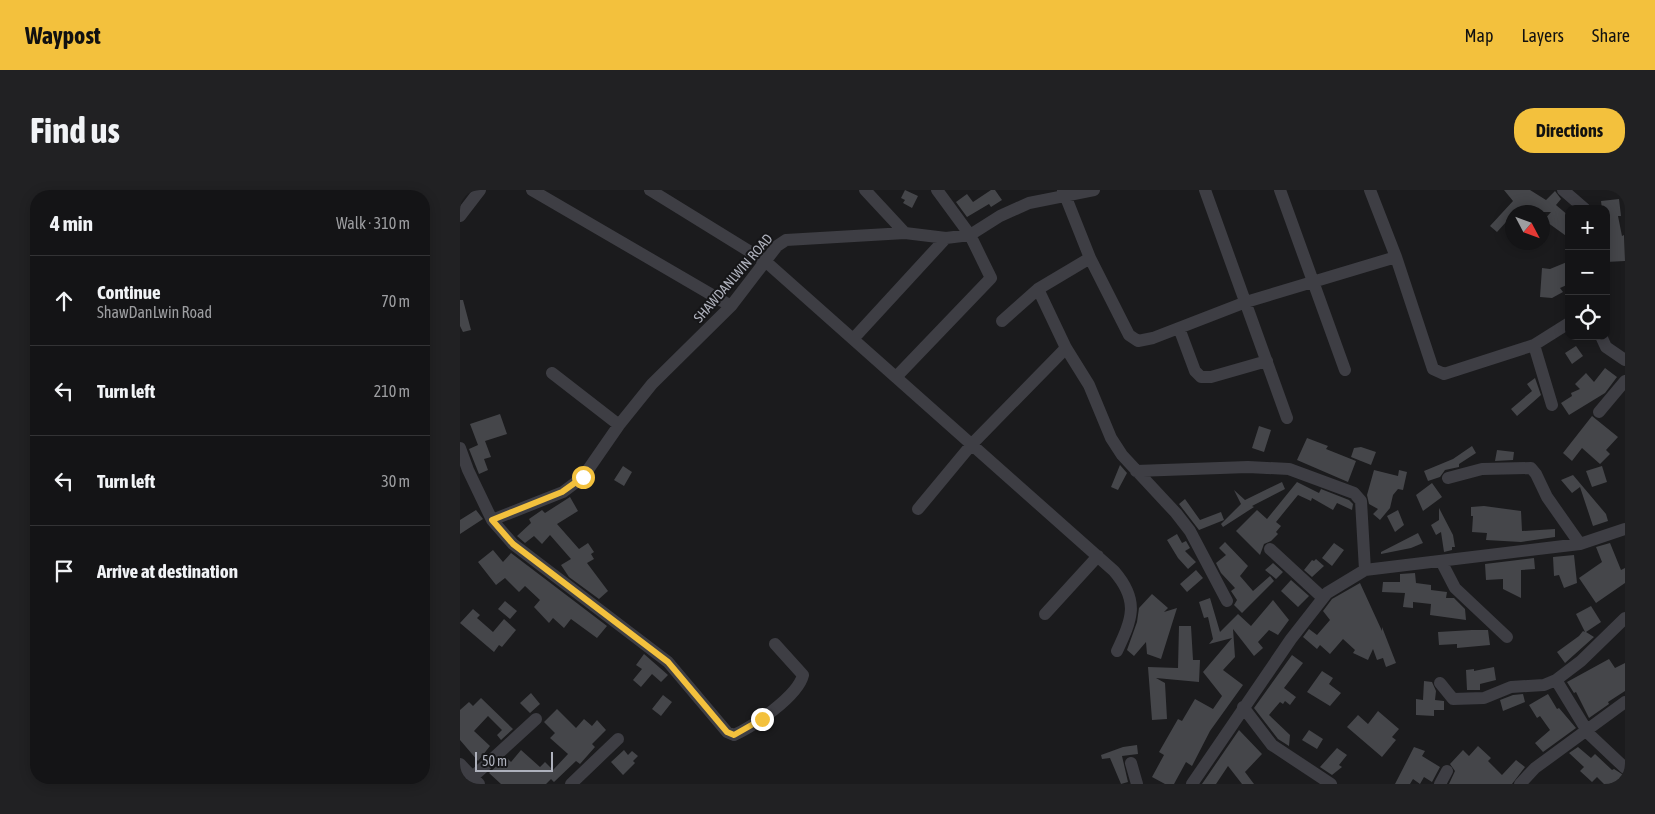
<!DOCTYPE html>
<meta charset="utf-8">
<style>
body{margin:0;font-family:"Asap Condensed",sans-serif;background:#212123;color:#f1f3f6}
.controls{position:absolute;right:15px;top:15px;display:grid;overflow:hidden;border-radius:10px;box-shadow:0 2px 12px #0003}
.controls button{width:45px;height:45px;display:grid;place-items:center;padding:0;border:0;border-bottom:1px solid #333335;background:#141416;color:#f1f3f6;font:25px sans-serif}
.compass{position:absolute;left:1045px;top:15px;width:45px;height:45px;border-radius:50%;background:#141416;box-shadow:0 2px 12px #0003;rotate:131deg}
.scale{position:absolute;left:15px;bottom:12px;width:78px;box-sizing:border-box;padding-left:5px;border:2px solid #aeb1bc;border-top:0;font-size:14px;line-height:18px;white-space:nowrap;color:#aeb1bc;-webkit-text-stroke:4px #161618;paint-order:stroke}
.stop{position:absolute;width:15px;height:15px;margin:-11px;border:4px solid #f3c13d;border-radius:50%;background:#fff}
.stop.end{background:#f3c13d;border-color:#fff;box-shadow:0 1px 5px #0008}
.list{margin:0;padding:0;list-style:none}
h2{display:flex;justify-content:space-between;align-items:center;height:65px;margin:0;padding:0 20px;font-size:21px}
h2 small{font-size:16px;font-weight:400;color:#9d9ea1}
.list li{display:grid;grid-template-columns:32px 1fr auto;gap:15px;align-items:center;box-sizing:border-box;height:90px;padding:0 20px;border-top:1px solid #333335}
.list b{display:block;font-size:19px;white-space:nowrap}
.list p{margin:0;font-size:16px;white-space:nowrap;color:#9d9ea1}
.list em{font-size:16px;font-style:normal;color:#9d9ea1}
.icon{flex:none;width:28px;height:28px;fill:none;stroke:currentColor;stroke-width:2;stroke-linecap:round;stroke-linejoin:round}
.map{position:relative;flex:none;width:1165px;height:594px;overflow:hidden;border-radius:20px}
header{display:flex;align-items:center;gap:30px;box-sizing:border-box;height:70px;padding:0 25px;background:#f3c13d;color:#111}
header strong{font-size:24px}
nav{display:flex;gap:28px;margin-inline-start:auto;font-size:18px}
.intro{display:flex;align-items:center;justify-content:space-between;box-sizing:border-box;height:120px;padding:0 30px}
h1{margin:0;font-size:35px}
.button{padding:12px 22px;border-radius:20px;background:#f3c13d;color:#111;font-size:18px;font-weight:700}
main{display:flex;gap:30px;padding:0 30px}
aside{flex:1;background:#141416;border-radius:20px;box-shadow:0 2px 12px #0003}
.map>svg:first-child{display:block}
.building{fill:#45464a}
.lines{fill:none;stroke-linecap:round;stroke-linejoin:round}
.minor{stroke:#3e3e44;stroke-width:12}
.route{stroke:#f3c13d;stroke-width:6}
.labels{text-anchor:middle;stroke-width:4;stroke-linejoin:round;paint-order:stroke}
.street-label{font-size:14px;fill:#aeb1bc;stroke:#161618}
</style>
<header>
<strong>Waypost</strong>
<nav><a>Map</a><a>Layers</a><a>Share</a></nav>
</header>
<div class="intro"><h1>Find us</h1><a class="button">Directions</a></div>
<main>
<aside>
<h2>4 min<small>Walk · 310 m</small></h2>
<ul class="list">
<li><svg class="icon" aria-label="ahead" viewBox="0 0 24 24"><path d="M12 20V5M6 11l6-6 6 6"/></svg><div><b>Continue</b><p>ShawDanLwin Road</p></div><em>70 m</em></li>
<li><svg class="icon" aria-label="left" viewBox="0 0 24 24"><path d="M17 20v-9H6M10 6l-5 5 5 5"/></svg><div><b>Turn left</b></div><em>210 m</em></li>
<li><svg class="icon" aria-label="left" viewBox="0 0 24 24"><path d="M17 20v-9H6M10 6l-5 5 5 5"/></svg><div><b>Turn left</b></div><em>30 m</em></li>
<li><svg class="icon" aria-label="arrive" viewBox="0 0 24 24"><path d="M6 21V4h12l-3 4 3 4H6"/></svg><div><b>Arrive at destination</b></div></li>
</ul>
</aside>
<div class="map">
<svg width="1165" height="594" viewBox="0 0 1165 594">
<rect width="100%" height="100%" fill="#1b1b1d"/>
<path class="building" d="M445,0L458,6L452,18L443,13L445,10L441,8Z
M531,0H535L542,10L531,17L529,14L507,27L496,12L507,4L513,12Z
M1044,0H1070L1086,10L1095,1L1101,9L1096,15L1109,26V48L1084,30L1091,22H1072L1065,16L1059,22H1052V36L1047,31L1037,42L1030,36L1053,11Z
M1159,9L1161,26H1158L1162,46L1164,45L1165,71L1146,72V19H1142L1141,11Z
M1107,72L1109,94L1100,98L1103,102L1092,108L1080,107L1082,78L1090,79Z
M0,110H3L11,140L3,142L0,136Z
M1116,156L1123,166L1112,174L1105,163Z
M1145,178L1157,187L1145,203L1109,225L1101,213L1112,206L1111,203L1120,199L1115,194L1126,183L1134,192Z
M1075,188L1081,205L1057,226L1051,219L1072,201L1067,194Z
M40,224L47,244L25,251L31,267L24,269L28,280L19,284L9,259L18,255L10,234Z
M1132,226L1158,247L1146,260L1150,264L1140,274L1122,258L1112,271L1103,263Z
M799,236L811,240L804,262L792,258Z
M847,248L868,256L866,259L896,271L888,292L837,270Z
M1012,256L1016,263L999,274V277L985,280L980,287L968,291L964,281L993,269Z
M901,257L916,262L911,275L891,267L894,258Z
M1037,260L1054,262L1053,270L1035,271Z
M660,275L667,283L658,300L651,297Z
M163,276L172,282L164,296L154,290Z
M1142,276L1147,292L1132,297L1126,281Z
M914,280L938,286L939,280L947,282L943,300L938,299L933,305L930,318L920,330L913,324L918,319L909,314L907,305Z
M1113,285L1146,324L1148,331L1133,336L1120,297L1112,303L1101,290Z
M822,292L825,299L792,316L794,317L763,337L761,334L781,314L774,300L785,310Z
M837,292L859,303L861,299L889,310L893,314L892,320L877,313L873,320L852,308L851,311L838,305L816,332L821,336L816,342L818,344L811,351L804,354L800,365L776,341L797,320L807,329Z
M972,293L982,307L963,321L956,305Z
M110,307L118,321L97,334L119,359L128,353L134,362L131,364L134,369L127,373L148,401L139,409L109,387L101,375L111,369L90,345L82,354L74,346L65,353L57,346L71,333L69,329L82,320L85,323Z
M725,309L740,330L761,322L764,330L739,340L719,314Z
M1024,316L1061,321L1062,341L1095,339V347L1061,352L1026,350L1027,343L1012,342L1013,326H1011V317Z
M979,318L993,345L995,357H992V360L984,362L981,342L976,345L971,335L979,330Z
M16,320L23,329L0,344V330Z
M938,320L944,335L935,342L927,326Z
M958,343L963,353L951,358L921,364V362Z
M717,344L722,353L726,351L730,358L725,361L736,372L728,379L718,368L707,350Z
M765,352L788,376L780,386L793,401L810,386L814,391L782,423L774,415L777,410L771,401L775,398L761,383L756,373L766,365L759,358Z
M874,353L884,360L872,376L862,368Z
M1150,353L1161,380L1165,378V393L1136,413L1119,388L1142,372L1136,357Z
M33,360L43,372L51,363L147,436L137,448L111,429L104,438L93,428L89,433L74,417L80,410L65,396L59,402L45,388L36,395L18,372Z
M1114,365L1117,393L1104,398L1099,385L1094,386L1093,367Z
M1074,368L1075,379L1061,380V408L1043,399V389L1026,390L1025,374Z
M856,369L864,376L852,387L844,380L852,370L854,371Z
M813,373L823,382L816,389L805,380Z
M736,380L743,388L727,402L720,394Z
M955,383L956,393L971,395V400L987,402L986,408H994L1005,419L1006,430L970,425L971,414L953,412V418L943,417L945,403L922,402L923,392H940V384Z
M831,390L849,406L838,417L821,401Z
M900,393L922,441V437L936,473L926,477L923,468L917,470L913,459L908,470L893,463L895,460L883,449L870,464L860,455L857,459L843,447L849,439L857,445L870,430L863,421L872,409Z
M692,404L708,418L704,422L717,418L701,469L687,464L686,452L674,466L667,460L677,432L679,418Z
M750,408L760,442L778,424L791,436L813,410L829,430L818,445L809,440L798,452L803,458L794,466L773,439L775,467L763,480L783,495L750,541L732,576L726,572L714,594H705L692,587L704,565L699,562L718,529L722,531L735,509L753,519L762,506L743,482L772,448L749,454L753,449L748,427L744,428L739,412Z
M45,411L57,421L50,429L38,419Z
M1131,416L1141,432L1126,442L1134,447L1105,473L1097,462L1119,446L1123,441L1125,442L1116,424Z
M13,419L20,425L17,428L33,442L44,429L56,440L42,457L39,455L34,462L0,433Z
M719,436H731L733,470H740L739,492L696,488L705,493L707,529L692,530L688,477L718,478Z
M1012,440H1028L1030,455L997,458V454L979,455L978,442Z
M184,464L208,485L201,492L192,484L181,497L173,490L182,479L176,475Z
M832,465L843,473L824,498L836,507L830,515L825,511L823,514L820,512L809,525L830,545L829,556L818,549L794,518Z
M1149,469L1155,478L1165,473V501L1148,512L1149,514L1129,528L1116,502L1114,503L1107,492Z
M1034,477L1036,490L1020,494V500H1007L1006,480L1014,479V481Z
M862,481L873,488L869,494L881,503L870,516L847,502Z
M964,491L972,492L976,501L975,510L984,511V520H974V526L956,525V509L963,510Z
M71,503L80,514L70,523L60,513Z
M1063,504L1065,512L1043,521L1040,510L1053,505Z
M1088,504L1097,519L1099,518L1116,538L1083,562L1075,553L1090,540L1080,526L1077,528L1069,515Z
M203,505L212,512L201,526L192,519Z
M21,508L53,539L41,550L37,545L42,540L28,526L14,541L30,556L18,571L0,550V520L9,512L13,516Z
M97,519L116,538L124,529L132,536L137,530L146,540L132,554L135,557L120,574L116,571L94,592L91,589L86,594H41L29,583L46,567L51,572L61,560L80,577L85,572L93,580L108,564L90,548L95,543L84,532Z
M918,521L939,539L932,547L936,550L922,567L887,537L898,525L908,534Z
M779,540L802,564L785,582L794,594H782L768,576L756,594H742Z
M849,540L863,549L857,559L842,550Z
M677,555L678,564L662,566L668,592L661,594L650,568L642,569L641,565L663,557Z
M1018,556L1031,568L1028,571L1042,585L1056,570L1065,577L1052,594H989L995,581L990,574L1003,560L1009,566Z
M954,557L965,561L962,566L980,577L972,592L964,587L960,594L953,589L950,594H935Z
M1118,557L1131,568L1135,564L1152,580L1154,579L1165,586L1156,594H1144L1137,587L1132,592L1120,581L1124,577L1109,563Z
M877,558L887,565L879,575L882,577L872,585L860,577Z
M164,560L168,565L172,561L178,566L173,571L175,573L163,585L151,572Z"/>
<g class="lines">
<path class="minor" d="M72,0L271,116
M190,0L305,71L654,381C680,411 672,429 657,461
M405,0L445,43
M745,0L827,228
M820,0L885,180
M910,0L936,67L973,179L984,184L1074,155L1109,133
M1103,0L1125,19
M0,26L20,0
M630,68L669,145L678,151L693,148L786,112L936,67
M578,99L606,158L629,195L651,248L662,265L716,323L730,341L767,411
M542,131L578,99L630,68L603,0
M719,138L735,181L741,187H751L807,171
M1141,146L1146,157L1165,170
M394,148L486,48
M1074,155L1092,215
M92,183L159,235
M437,186L531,88L510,45L477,0
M1139,222L1165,191
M0,258L8,280L32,330L53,354L208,472L267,542L274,545C294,536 338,506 343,485L315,454
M676,281L788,277L829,279L894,303L901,311L905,380
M988,288L1022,279L1071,278L1076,284L1087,307L1120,354
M458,319L512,254L606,158
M32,330L103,302L123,287L159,235L192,194L271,116L317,56L326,50L445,43L486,48L510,45L540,26L569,13L634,0
M810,359L863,408
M981,371L995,398L1047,447
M585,424L638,366
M1096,490L1129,544L1165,578
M980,493L993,509L1024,508L1051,497L1084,495L1096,490L1121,471L1165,428
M783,517L812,555L871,594
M671,573L677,594
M0,574L19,594
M5,594L76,529
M111,594L158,549
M732,594L831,449L867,403L905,380L1120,354L1165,339
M980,594L987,581
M1060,594L1075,578L1165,512"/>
</g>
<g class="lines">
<path class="route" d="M123,287L102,302L32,330L53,354L208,472L267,542L274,545L302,529"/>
</g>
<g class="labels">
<g class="street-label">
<text transform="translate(273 88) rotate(-49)" y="5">SHAWDANLWIN ROAD</text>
</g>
</g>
</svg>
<div class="controls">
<button>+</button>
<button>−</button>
<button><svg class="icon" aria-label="locate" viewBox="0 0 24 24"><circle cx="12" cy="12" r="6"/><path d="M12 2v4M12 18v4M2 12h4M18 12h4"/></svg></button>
</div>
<svg class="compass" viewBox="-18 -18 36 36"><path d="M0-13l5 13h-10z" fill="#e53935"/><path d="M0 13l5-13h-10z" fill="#9d9ea1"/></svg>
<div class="scale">50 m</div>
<div class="stop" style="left:123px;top:287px"></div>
<div class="stop end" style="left:302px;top:529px"></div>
</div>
</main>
